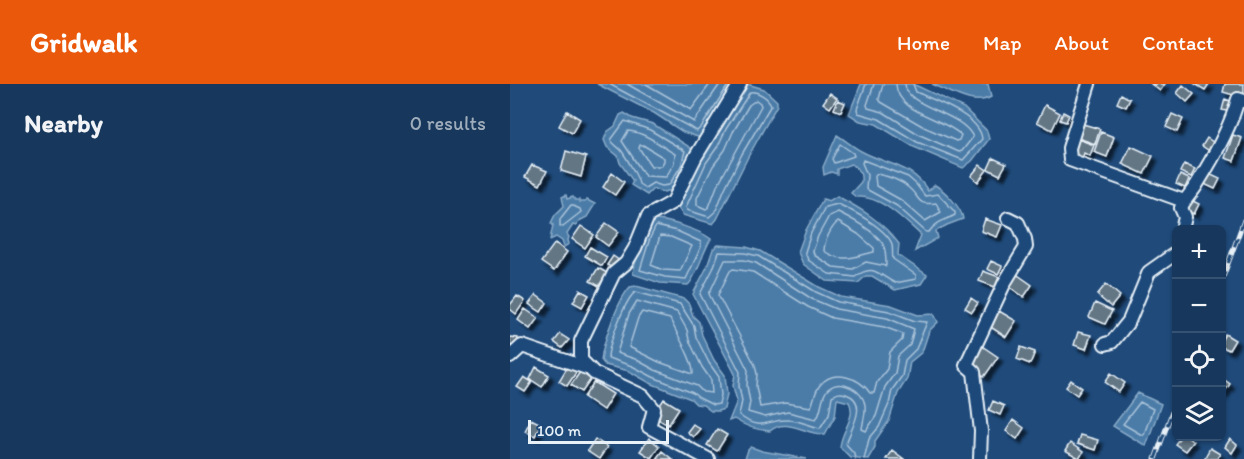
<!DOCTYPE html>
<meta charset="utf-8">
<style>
body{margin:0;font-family:Itim,sans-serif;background:#203f62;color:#f1f3f6}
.controls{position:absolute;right:18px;bottom:18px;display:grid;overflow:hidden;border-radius:9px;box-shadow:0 2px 4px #0004}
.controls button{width:54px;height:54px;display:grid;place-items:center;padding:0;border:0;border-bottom:2px solid #365272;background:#17385c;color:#f1f3f6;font:30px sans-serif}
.scale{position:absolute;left:18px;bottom:15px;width:141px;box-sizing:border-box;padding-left:6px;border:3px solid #e8f1f8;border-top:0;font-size:16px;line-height:21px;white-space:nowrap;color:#e8f1f8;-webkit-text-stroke:4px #1f4a7a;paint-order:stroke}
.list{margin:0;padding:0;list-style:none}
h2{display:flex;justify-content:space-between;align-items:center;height:78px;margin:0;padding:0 24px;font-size:26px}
h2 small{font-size:20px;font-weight:400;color:#9eacbb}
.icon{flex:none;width:33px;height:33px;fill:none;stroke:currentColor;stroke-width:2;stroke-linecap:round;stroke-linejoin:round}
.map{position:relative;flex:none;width:734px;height:375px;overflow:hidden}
header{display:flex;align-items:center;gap:36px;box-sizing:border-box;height:84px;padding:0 30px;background:#ea580c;color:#fff}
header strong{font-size:28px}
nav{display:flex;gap:33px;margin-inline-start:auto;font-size:21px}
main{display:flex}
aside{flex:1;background:#17385c}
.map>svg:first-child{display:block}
.water{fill:#4b7ca8;stroke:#8aabc8;stroke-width:1.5}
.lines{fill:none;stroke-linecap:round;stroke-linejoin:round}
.shore{stroke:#a9c2d8;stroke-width:1.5}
.building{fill:#637684;stroke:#e8f1f8;stroke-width:1.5;filter:url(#shadow)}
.street-casing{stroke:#e8f1f8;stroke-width:16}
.street{stroke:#1f4a7a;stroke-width:12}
.rail-casing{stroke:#e8f1f8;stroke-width:5}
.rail{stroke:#1f4a7a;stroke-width:3;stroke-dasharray:9;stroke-linecap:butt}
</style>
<header>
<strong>Gridwalk</strong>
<nav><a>Home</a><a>Map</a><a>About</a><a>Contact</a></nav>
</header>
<main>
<aside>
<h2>Nearby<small>0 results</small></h2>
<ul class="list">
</ul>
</aside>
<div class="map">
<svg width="734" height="375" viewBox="0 0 734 375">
<defs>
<filter id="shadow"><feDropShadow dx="4.5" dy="4.5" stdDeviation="1.5" flood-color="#0009"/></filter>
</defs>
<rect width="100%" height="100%" fill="#1f4a7a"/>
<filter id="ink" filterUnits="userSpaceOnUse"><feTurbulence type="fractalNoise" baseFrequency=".0167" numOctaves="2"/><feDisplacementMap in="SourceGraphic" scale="12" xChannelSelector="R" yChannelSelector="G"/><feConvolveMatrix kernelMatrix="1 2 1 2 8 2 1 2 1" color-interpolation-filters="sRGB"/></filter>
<g filter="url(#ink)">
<path class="water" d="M87,0H225L191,54L173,48L144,29Z
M237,0L254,5L267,17V21L238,73L207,135L203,140L173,131L168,124L191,76L203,58L210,42Z
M351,0H403L454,24L477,47L479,55L462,77L453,84L404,63L366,40L350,37L339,30Z
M422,0H478L481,13C463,23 440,7 422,0Z
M114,29L122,34L143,40L181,64L183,67L163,106L153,108L143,105L137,111L121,101L123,97L110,79L108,72L97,63L94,56L97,48L105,42L110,31Z
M327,51C335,56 342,62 351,67C376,81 402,80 418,107L425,101C435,107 452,124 453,135L437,141L426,147L428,154L405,167L411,151C393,135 371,111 346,113L341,109L351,98C352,89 349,84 341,80L327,85V90L321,88L314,91L313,83Z
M56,111L57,115L63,113L65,116H69V118H75L77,116L85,120L77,133L69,137L66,142L63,141L57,150L59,153L58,156L59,160L54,163L52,157L46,153L40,156L43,141L41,139L45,131L54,122L52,113Z
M327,112C351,125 372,137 389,160L388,171L417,191L411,200L385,206L362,192H356L348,199L317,197L293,180L288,168L296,146L313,115L319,117Z
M143,136C157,135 191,147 201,155C193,167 186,194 178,201L150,199L123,190C123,183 137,143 143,136Z
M208,161L236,163L250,167L309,203L331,213L381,221L408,231L424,230L428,238L419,247L412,268L400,278L397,295L388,309L379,337L365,357V363L358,375L340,373L330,363C331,347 347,333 339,318L327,315L325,332L315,350C297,352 277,332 260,347C246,346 236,343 224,335L219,337L227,317L223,302L225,290L183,210L197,183L203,165Z
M126,202L174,215L179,220L183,232L189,238L192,251L204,276L215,291L217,310L214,325L208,327H201L193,321L186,320L181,315L140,299L119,287L95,281L91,276C93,258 108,216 120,203Z
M628,309L651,320L636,362L603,342Z
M241,363L252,367L297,375H235L238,366Z"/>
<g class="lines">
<path class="shore" d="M99,0L187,47L192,42L219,0
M117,0L184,38L210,0
M136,0L181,26L200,0
M356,0L347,25L348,29L369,35L407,58L453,76L472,55C470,32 424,16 406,8L403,0
M364,0L357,21L358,24L373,28L410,51L449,68L452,67L463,53C451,27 396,24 395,0
M373,0L369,15L371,18L414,43L446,57L449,56L451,51C432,33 387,29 386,0
M240,8C247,7 258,13 261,21L232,70L214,106L206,127L199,133L177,126L176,123L196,79L208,62L216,45Z
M246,16L250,19L251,22L207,102L199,123L196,125L187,121V114L203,82L215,66L223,48L239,21Z
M115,37L140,46L175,67L171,82L159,101L152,102L143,99L135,104L129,100C128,93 116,73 111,66C107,62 103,60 101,56Z
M118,47C135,48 151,62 165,70L164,79L156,93L135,92L112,57Z
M330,60L343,69L344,72L324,79L322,75Z
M130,61H133L154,74V77L151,82H141L129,64Z
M353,76L398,93L406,100L415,112L428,110L445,128V131C436,136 425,138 419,148H416L387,122L356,105L357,91L352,79Z
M367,90C377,92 391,96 399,104C411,114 406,122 426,119L431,128L415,137L391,116L366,102L365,92Z
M328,120C343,127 376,144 382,160C383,165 382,170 383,175L406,191V195L385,199C368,191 364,179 345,193L319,190L298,176L295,168L301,149L315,123Z
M61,121L70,125L71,128L53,142H50V135Z
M328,128C340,134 370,150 374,163C376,168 376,178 376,182L356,178L343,185L323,183L304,171L303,167L308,152L319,132Z
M328,138L348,150L364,164V168C344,172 333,180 314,167C314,158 321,143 328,138Z
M146,142L167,147L191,158V163L176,195L155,193L130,186L140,154Z
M150,152L161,153L182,162L170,187L153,186L141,181Z
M215,176H234L246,179L302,215L326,225L377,234L404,245L400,261L388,272L385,289L375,303L366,332L356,347L352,345C353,337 356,329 355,321C353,306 331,294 318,305C310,313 313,326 306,335L278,328L255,333L238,328L240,318L237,302L238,286L199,210Z
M223,185L243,188L298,223L322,234L374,243L393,250L392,256L380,268L377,285L367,298L364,309H360C350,294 324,284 310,301C305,307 304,316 301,323L275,319L250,323L246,302L247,290L245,281L208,211L220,187Z
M126,208L170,220L184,242L186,253L199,279L209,293L211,311L209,320L203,321L189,314L183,309L143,293L122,282L98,274C98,262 116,212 126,208Z
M127,217L167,228L177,246L179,256L192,283L201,296L202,309L193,308L187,302L145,286L125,275L107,269L119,230Z
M132,228L160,235C166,249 184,277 183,290L149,278L119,263L128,234Z
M630,318L643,325L634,350L632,351L613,340Z
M345,375L344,369L336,360C340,346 360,318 336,310C330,308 328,309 322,312L319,330L310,344C299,342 290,336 278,336C257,335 251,349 229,331L232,317L229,302L230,288L190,210L203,185L209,168L235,169L248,172L306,208L328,218L379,227L405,237L417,238L406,265L395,276L392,292L382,306L379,320L369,343L359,355L354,375"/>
</g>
<path class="building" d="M641,0H655L650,7Z
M685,0H699L695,6Z
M715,0H734V14L713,8Z
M673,1L684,10L677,18L667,9Z
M320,9L327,14L320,24L313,19Z
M611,10L620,15L616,23L607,19Z
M715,15L723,18L720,28L712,26Z
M328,16L335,19L331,28L324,25Z
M535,21L550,29L542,46L527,38Z
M57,27L70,35L62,49L49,42Z
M553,28L559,31L556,38L550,36Z
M662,30L673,35L667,48L656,43Z
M573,40L590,45L585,60L568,54Z
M591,48L604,53L597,73L584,68Z
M723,51L732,54L724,77L715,74Z
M697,54L706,60L701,68L692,62Z
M568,55L584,61L580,72L574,69L572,75L562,71Z
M621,62L643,72L634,90L612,80Z
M56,67L76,73L71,93L51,87Z
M483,74L496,80L490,91L478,85Z
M674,80L685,85L681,93L670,88Z
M22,81L37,87L30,101L15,93Z
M470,81L477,86L468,98L461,92Z
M102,89L114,98L105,111L93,103Z
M697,89L710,95L705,105L692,99Z
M670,91L679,95L675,104L666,100Z
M679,115L689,120L684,130L674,126Z
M475,135L492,141L487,153L471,147Z
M96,139L109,148L98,162L86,153Z
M71,142L84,151L75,164L62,155Z
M45,159L57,168L44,187L31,178Z
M80,163L97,173L92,182L75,172Z
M103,172L110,177L104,185L97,181Z
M481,177L492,182L488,190L477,185Z
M88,184L97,189L89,202L80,197Z
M473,187L489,193L485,203L469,197Z
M505,189L522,201L514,213L497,201Z
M596,200L610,212L601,223L587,211Z
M70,206L79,211L72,223L63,218Z
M26,211L37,219L31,228L19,220Z
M7,212L15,217L6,230L0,225V221Z
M461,214L468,219L462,228L455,224Z
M585,219L602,227L595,240L579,233Z
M15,225L28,234L20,245L8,236Z
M489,227L506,237L496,253L479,242Z
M568,248L581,251L576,265L564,261Z
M50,250L59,256L52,264L44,258Z
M715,250L725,256L719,266L712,263V256Z
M0,253L8,254V264L0,263Z
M472,262L488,273L474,293L458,281Z
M511,263L525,268L520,280L507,275Z
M58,282L67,287L57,302L49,297Z
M26,283L39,291L32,303L20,295Z
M70,288L81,295L72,308L61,301Z
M601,289L615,299L609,308L595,298Z
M14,293L22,298L15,308L7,303Z
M712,294L720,300L712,311Z
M561,296L572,304L567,311L556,303Z
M84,298L103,310L93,326L74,313Z
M154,315L169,324L158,341L143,332Z
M483,317L494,322L490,331L479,326Z
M21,335L31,340L25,352L15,347Z
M503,336L514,344L507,355L496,347Z
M183,340L190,345L183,353L177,348Z
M207,345L217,351L207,367L197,361Z
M570,351L588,356L585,366L567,360Z
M671,352H677L683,357L675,367L665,360Z
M139,354L149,362L141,374L130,367Z
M85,355L97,363L89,375L77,367Z
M720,355L727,361L722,369L715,363Z
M560,359L573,368L569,375L555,367Z
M700,364L710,370L707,375H698L695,373Z
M382,366L394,375H376Z
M152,367L162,375H146Z"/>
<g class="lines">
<g class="street-casing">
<path id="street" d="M579,0L559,64L560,76L674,117
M672,146L675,133L671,124C675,114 682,109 687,100C702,76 721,43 728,15L734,17
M595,260L602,258L619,237L639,188L666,169
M0,273L12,262L77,284
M198,375L139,343L144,325L133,312L84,289L71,276V257L104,189L116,179L125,164L138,132L163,118L186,72L230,0
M470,375L471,347L464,288L456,281L495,198L516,163L515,155L508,139L498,134"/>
</g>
<use href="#street" class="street"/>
<g class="rail-casing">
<path id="rail" d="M712,196L734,136
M645,375L666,317"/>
</g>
<use href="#rail" class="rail"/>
</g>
</g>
</svg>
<div class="controls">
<button>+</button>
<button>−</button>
<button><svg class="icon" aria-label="locate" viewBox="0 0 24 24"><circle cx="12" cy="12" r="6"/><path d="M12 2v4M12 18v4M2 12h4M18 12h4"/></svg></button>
<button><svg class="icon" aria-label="layers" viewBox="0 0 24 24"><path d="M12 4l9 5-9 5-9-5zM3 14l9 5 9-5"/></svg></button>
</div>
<div class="scale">100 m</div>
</div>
</main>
